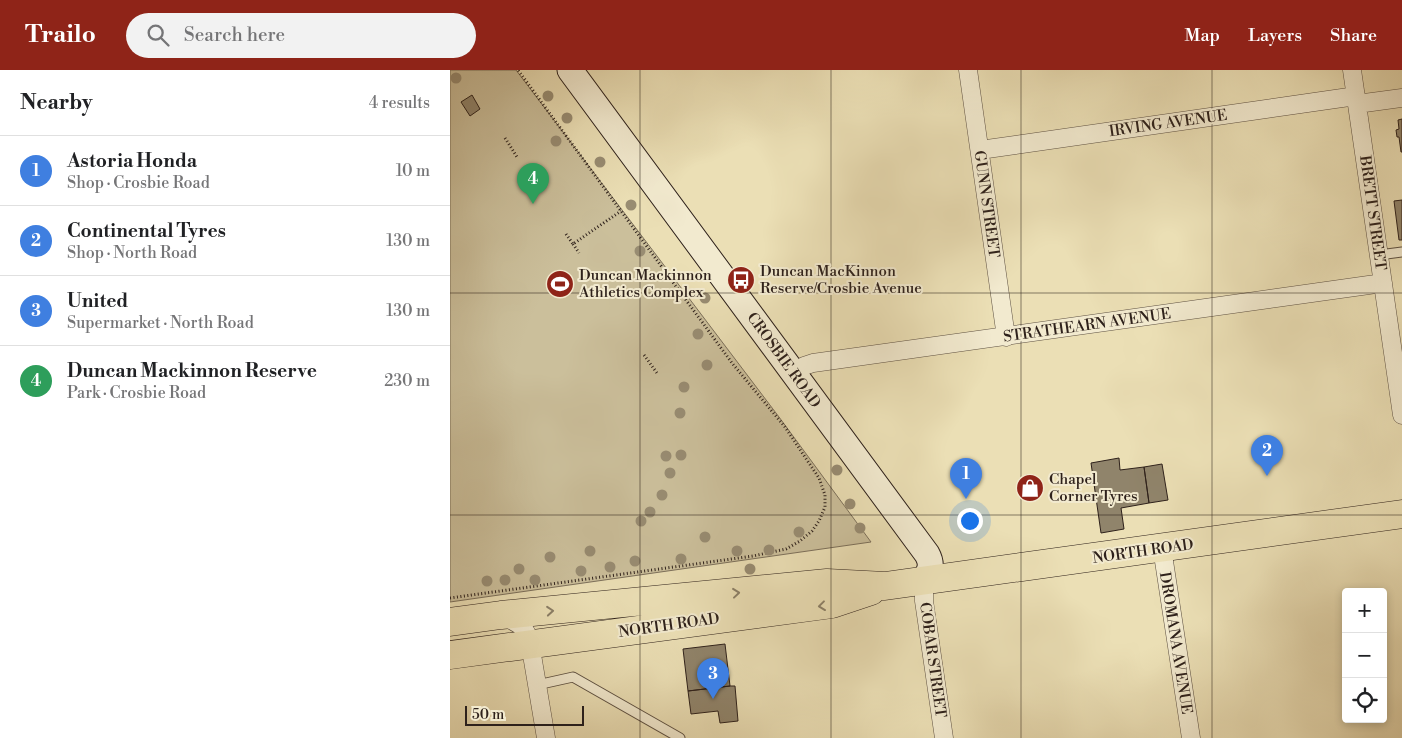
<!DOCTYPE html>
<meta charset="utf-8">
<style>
body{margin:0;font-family:"Libre Bodoni",serif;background:#f2f2f2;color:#202124}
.controls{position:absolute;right:15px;bottom:15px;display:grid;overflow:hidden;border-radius:5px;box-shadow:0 2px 8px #0003}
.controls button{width:45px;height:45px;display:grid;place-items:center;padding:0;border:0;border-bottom:1px solid #e0e0e0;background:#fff;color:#202124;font:25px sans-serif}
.scale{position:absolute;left:15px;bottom:12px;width:119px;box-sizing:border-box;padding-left:5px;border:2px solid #2e211b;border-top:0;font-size:14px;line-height:18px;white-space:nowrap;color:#2e211b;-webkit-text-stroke:4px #f2eacf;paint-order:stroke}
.you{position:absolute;left:519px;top:450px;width:18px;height:18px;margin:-12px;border:4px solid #fff;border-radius:50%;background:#1a73e8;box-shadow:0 0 0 8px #1a73e833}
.badge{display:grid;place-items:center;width:32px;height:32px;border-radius:50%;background:#8f2418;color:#fff;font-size:16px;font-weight:700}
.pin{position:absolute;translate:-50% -41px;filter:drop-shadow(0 1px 2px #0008)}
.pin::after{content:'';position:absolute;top:26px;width:18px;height:15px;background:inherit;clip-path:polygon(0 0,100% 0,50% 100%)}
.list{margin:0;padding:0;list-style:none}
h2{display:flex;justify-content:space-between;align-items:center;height:65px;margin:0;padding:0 20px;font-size:21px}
h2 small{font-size:16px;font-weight:400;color:#757577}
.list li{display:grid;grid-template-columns:32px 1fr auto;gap:15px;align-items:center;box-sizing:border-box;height:70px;padding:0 20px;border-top:1px solid #e0e0e0}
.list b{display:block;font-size:19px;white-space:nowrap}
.list p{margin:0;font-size:16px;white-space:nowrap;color:#757577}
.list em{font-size:16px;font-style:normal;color:#757577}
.icon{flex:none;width:28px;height:28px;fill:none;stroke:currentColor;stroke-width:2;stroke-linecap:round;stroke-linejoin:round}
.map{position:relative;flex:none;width:952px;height:668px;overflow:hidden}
header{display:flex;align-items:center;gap:30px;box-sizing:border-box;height:70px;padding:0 25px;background:#8f2418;color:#fff}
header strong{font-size:24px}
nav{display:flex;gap:28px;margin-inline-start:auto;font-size:18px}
.search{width:350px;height:45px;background:#f2f2f2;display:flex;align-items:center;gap:12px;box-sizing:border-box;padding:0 18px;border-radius:28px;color:#757577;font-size:19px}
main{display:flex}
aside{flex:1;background:#fff}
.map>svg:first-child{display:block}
.green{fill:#cbbf9b;stroke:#7c705b}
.building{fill:#90846b;stroke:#2e211b}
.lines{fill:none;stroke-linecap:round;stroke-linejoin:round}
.lane-casing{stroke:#5d5042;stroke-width:11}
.street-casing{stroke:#5d5042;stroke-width:19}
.secondary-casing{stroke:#2e211b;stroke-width:27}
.highway-casing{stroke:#2e211b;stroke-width:29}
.path{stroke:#2e211b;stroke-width:3;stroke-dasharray:1 2.5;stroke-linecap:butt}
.lane{stroke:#f2eacf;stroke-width:9}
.street{stroke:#f2eacf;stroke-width:18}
.secondary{stroke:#f2eacf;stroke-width:25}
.highway{stroke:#ebdfb5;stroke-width:28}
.tree{fill:#988c72}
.oneway{stroke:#8c8068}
.grid{fill:none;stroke:#2e211b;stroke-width:1;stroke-opacity:0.55}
.labels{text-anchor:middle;stroke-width:4;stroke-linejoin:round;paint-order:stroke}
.street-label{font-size:15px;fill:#2e211b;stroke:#f2eacf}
.poi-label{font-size:15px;fill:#2e211b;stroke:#f2eacf;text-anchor:start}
</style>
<header>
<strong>Trailo</strong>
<div class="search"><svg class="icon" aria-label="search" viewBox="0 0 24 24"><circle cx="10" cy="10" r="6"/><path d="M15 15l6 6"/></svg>Search here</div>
<nav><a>Map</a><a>Layers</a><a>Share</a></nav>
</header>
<main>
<aside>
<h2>Nearby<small>4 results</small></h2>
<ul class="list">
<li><span class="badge" style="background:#3f7fe0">1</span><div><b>Astoria Honda</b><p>Shop · Crosbie Road</p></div><em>10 m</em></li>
<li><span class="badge" style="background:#3f7fe0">2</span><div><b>Continental Tyres</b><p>Shop · North Road</p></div><em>130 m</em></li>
<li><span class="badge" style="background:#3f7fe0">3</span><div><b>United</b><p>Supermarket · North Road</p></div><em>130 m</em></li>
<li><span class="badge" style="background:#2e9e5b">4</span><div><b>Duncan Mackinnon Reserve</b><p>Park · Crosbie Road</p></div><em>230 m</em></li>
</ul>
</aside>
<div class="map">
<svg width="952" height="668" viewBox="0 0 952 668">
<rect width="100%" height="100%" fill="#ebdfb5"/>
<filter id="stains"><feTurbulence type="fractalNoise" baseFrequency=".004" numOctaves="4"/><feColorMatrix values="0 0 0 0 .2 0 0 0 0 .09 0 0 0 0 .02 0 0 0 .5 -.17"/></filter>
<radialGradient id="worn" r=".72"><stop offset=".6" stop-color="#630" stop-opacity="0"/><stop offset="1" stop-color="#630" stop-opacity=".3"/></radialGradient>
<path class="green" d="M0,0H66L329,347L421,472L0,532Z"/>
<path class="building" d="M22,25L30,39L20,46L11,32Z
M952,49V82H951L949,67H947L946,60L949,59L948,50Z
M952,130V170H949L944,131Z
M669,388L670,400L694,397L699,433L671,438L674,459L651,463L641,393Z
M712,394L718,430L699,433L694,397Z
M275,574L280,616L238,621L233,579Z
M280,616H285L288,651L270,653L268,641L241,644L238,621Z"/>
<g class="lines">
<g class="lane-casing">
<path id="lane" d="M929,185L952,182
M87,615L123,607L230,668"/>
</g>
<g class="street-casing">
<path id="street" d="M518,0L556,267
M902,0L952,345
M907,34L952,28
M530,80L906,26
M344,303L354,296L363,293L933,213
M712,478L741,668
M474,511V531L494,668
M51,545C68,554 75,554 80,573L96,668"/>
</g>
<g class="secondary-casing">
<path id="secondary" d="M120,0L477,484C483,495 480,500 474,511"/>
</g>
<g class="highway-casing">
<path id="highway" d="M0,552L51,545L377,513L435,516L952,444
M0,585L382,534L421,521"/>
</g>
<path class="path" d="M55,68L67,87
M116,164L123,174L171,141
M123,174L129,183
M194,285L207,303
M0,528L303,486L336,479L350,471L362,461L369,451L375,437V425L369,408L335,357L282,293L68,0"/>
<use href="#lane" class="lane"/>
<use href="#street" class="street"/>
<use href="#secondary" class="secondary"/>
<use href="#highway" class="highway"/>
</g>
<g class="tree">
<circle cx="6" cy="8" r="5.5"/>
<circle cx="98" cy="26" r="5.5"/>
<circle cx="117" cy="48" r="5.5"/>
<circle cx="106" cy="71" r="5.5"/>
<circle cx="150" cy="92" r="5.5"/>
<circle cx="181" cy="135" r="5.5"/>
<circle cx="190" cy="181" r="5.5"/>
<circle cx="255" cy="228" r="5.5"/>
<circle cx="248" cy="264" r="5.5"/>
<circle cx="257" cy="295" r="5.5"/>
<circle cx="234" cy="317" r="5.5"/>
<circle cx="230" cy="343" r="5.5"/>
<circle cx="231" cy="385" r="5.5"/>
<circle cx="216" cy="386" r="5.5"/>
<circle cx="387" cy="400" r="5.5"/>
<circle cx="220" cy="403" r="5.5"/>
<circle cx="212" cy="425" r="5.5"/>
<circle cx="400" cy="434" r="5.5"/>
<circle cx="200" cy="442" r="5.5"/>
<circle cx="191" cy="451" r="5.5"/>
<circle cx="410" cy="458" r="5.5"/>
<circle cx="349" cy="462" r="5.5"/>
<circle cx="255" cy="467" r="5.5"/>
<circle cx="319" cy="480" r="5.5"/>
<circle cx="140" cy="481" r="5.5"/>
<circle cx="287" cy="481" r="5.5"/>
<circle cx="100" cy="487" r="5.5"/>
<circle cx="231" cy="489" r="5.5"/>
<circle cx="185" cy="491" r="5.5"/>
<circle cx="160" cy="497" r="5.5"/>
<circle cx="69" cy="499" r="5.5"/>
<circle cx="300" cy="499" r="5.5"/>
<circle cx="131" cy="501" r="5.5"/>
<circle cx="55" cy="510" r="5.5"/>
<circle cx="85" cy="510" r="5.5"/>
<circle cx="37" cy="511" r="5.5"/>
</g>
<defs><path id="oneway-chevron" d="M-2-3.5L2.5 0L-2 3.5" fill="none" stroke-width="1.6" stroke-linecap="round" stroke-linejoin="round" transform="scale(1.25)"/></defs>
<g class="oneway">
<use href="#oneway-chevron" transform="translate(286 523) rotate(-6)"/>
<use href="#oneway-chevron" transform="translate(372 536) rotate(173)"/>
<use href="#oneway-chevron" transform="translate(100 541) rotate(-5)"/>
</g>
<path class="grid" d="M190,0V668M381,0V668M571,0V668M762,0V668M0,223H952M0,445H952"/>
<defs>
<g id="bus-disc" transform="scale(1.4375)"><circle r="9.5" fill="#8f2418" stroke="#f2eacf"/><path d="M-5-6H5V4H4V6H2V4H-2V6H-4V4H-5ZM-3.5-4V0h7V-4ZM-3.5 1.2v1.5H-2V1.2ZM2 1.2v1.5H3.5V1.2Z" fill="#fff"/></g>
<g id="stadium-disc" transform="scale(1.4375)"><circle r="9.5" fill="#8f2418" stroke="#f2eacf"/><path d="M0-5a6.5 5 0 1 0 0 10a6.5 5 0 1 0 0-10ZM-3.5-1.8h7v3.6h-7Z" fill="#fff"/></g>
<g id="shop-disc" transform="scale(1.4375)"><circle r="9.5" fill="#8f2418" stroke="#f2eacf"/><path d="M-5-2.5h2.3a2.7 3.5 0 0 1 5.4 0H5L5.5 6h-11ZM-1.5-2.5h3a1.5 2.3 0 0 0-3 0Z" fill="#fff"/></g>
</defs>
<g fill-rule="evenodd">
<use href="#bus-disc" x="291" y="210"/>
<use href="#stadium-disc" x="110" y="214"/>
<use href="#shop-disc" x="580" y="418"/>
</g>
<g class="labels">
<g class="street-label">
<text transform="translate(718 53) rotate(-8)" y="5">IRVING AVENUE</text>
<text transform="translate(537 134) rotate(82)" y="5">GUNN STREET</text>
<text transform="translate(923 143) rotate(82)" y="5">BRETT STREET</text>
<text transform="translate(637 255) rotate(-8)" y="5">STRATHEARN AVENUE</text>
<text transform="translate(334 290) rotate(54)" y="5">CROSBIE ROAD</text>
<text transform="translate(693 481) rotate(-8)" y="5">NORTH ROAD</text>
<text transform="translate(219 555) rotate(-8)" y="5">NORTH ROAD</text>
<text transform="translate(726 573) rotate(81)" y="5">DROMANA AVENUE</text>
<text transform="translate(483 590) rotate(82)" y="5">COBAR STREET</text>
</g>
<g class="poi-label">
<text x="310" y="206">Duncan MacKinnon<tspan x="310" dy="17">Reserve/Crosbie Avenue</tspan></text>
<text x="129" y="210">Duncan Mackinnon<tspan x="129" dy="17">Athletics Complex</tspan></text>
<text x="599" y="414">Chapel<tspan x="599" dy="17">Corner Tyres</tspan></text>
</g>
</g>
<rect width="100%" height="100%" filter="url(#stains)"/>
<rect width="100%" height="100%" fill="url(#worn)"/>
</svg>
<div class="controls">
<button>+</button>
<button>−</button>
<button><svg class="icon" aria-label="locate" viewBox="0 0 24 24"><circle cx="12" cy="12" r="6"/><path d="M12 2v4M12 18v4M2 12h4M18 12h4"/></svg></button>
</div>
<div class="scale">50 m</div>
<div class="you"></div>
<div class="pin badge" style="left:516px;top:429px;background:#3f7fe0">1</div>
<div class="pin badge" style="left:817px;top:406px;background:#3f7fe0">2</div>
<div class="pin badge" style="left:263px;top:629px;background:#3f7fe0">3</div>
<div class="pin badge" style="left:83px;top:134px;background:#2e9e5b">4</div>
</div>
</main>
